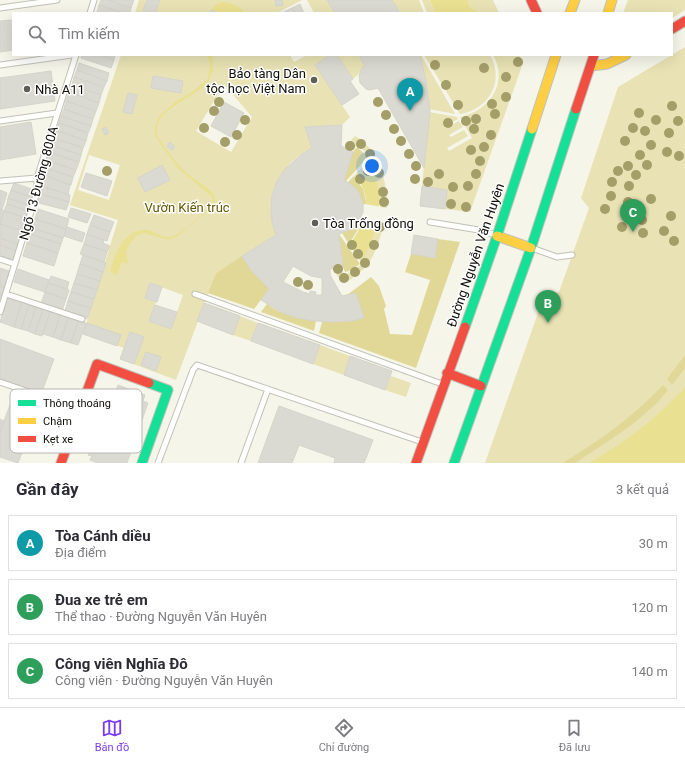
<!DOCTYPE html>
<html lang="vi">
<meta charset="utf-8">
<style>
body{margin:0;font-family:Roboto,sans-serif;background:#f2f2f3;color:#2b2b33}
.you{position:absolute;left:372px;top:166px;width:14px;height:14px;margin:-10px;border:3px solid #fff;border-radius:50%;background:#1a73e8;box-shadow:0 0 0 6px #1a73e833}
.badge{display:grid;place-items:center;width:26px;height:26px;border-radius:50%;background:#7c3aed;color:#fff;font-size:13px;font-weight:700}
.pin{position:absolute;translate:-50% -33px;filter:drop-shadow(0 1px 2px #0008)}
.pin::after{content:'';position:absolute;top:21px;width:14px;height:12px;background:inherit;clip-path:polygon(0 0,100% 0,50% 100%)}
.list{margin:0;padding:0;list-style:none}
h2{display:flex;justify-content:space-between;align-items:center;height:52px;margin:0;padding:0 16px;font-size:17px}
h2 small{font-size:13px;font-weight:400;color:#7c7c81}
.list li{display:grid;grid-template-columns:26px 1fr auto;gap:12px;align-items:center;box-sizing:border-box;height:56px;margin:0 8px 8px;padding:0 8px;border:1px solid #e1e1e2;border-radius:0px}
.list b{display:block;font-size:15px;white-space:nowrap}
.list p{margin:0;font-size:13px;white-space:nowrap;color:#7c7c81}
.list em{font-size:13px;font-style:normal;color:#7c7c81}
.icon{flex:none;width:22px;height:22px;fill:none;stroke:currentColor;stroke-width:2;stroke-linecap:round;stroke-linejoin:round}
.map{position:relative;flex:none;width:685px;height:463px;overflow:hidden}
.search{position:absolute;background:#fff;box-shadow:0 4px 16px #0002;left:12px;right:12px;top:12px;height:44px;display:flex;align-items:center;gap:10px;box-sizing:border-box;padding:0 14px;border-radius:0px;color:#7c7c81;font-size:15px}
.sheet{height:244px;background:#fff}
nav{display:flex;justify-content:space-around;align-items:center;box-sizing:border-box;height:56px;border-top:1px solid #e1e1e2;background:#fff;font-size:11px;color:#7c7c81}
nav a{display:grid;justify-items:center;gap:2px}
nav .on{color:#7c3aed}
.map>svg:first-child{display:block}
.green{fill:#e8e2b4;fill-rule:evenodd}
.forest{fill:#e1d898}
.water{fill:#eae091}
.pier{fill:#f5f5e9}
.building{fill:#dbdad2;stroke:#d5d4cb;fill-rule:evenodd}
.lines{fill:none;stroke-linecap:round;stroke-linejoin:round}
.lane-casing{stroke:#c1c1b8;stroke-width:7}
.fast-casing{stroke:#c1c1b8;stroke-width:11}
.slow-casing{stroke:#c1c1b8;stroke-width:11}
.jam-casing{stroke:#c1c1b8;stroke-width:11}
.lane{stroke:#fefefc;stroke-width:5}
.fast{stroke:#16e098;stroke-width:9}
.slow{stroke:#ffcf43;stroke-width:9}
.jam{stroke:#f24e42;stroke-width:9}
.tree{fill:#a49e69}
.poi-dot{fill:#605f57;stroke:#fff;stroke-width:1.5}
.labels{text-anchor:middle;stroke-width:3;stroke-linejoin:round;paint-order:stroke}
.poi-label{font-size:13px;fill:#0f0e08;stroke:#fff;text-anchor:start}
.street-label{font-size:13px;fill:#0f0e08;stroke:#fff}
.park-label{font-size:13px;fill:#615700;stroke:#fff}
.key{fill:#fff;stroke:#b7b7b5;stroke-width:1}
.key-label{font-size:11px;fill:#0f0e08}
</style>
<div class="map">
<svg width="685" height="463" viewBox="0 0 685 463">
<rect width="100%" height="100%" fill="#f5f5e9"/>
<path class="green" d="M139,0H302L277,13H135Z
M307,0H327L335,13H314Z
M392,0H419L424,13H400Z
M422,0H430L435,13H427Z
M468,0H493L499,13C492,13 472,15 469,7C468,5 468,2 468,0Z
M628,0H685V10L672,18V13H623Z
M685,47V463H485L543,299L559,292L589,208L581,198L618,87Z
M121,55H290L294,62L307,55H330L315,65L350,117L342,125L305,127L312,148C276,167 263,197 276,235L216,273L176,380L120,359L124,348L83,334L118,220L70,205ZM224,84L252,117L231,152L196,131ZM89,155L120,165L109,200L78,190ZM150,283L183,295L171,329L149,321L156,302L145,298Z
M337,55H359L365,66C360,70 359,75 353,79Z
M420,55H421L455,114L429,109L426,81Z
M424,55H490C505,81 489,109 460,114Z
M493,55H519L523,63L470,212L445,209L447,190L422,186L429,112L457,117L458,119L445,126L446,128L459,121L463,127L449,135L451,137L464,130L468,136L447,148L449,151L472,138L460,117C489,111 509,83 493,55Z
M355,136L363,141L373,152L370,156L359,146L353,147L351,150L345,147Z
M374,155C384,171 387,189 387,208L380,207L378,185L374,168L360,182L354,176Z
M378,222L384,223C380,239 375,256 365,268L349,244L352,241L363,259L371,242Z
M361,265L364,269L350,280L342,283L333,269L341,268L342,272L347,274Z
M240,316L258,323L251,341L233,335Z
M320,345L350,356L344,375L313,364Z
M391,376L411,383L406,397L385,390Z"/>
<path class="forest" d="M356,148H358L368,157L346,181H344L353,152Z
M354,176L363,189L367,205L363,204L359,192L348,182Z
M361,219L364,220L349,244L342,233L352,229Z
M339,234L360,264L349,271L345,272L343,267Z
M438,239L460,242L416,368L319,333L322,322L352,321L364,318L356,294L347,295L371,277L379,286L386,306L384,309L390,334L412,335L430,280L405,272L411,254Z
M242,256L250,269L269,289L254,309L208,293L216,273Z
M267,304C281,315 299,318 316,321L314,331L261,312Z
M685,355V368L672,385L667,379Z
M663,385L668,390L656,404L634,423L613,438L575,463H563C600,440 633,417 663,385Z"/>
<path class="water" d="M430,0H468C468,9 472,9 480,13H435Z
M221,2C229,2 236,5 243,10V13H210L215,5Z
M207,55H212V57C213,65 214,71 210,78C201,98 154,106 157,133C157,138 162,142 164,146C172,158 181,169 193,178C199,183 208,187 212,193C215,196 215,200 215,204L178,236L169,240L144,233L137,235L130,243L126,252L128,264L122,262L117,275L110,272C114,255 124,230 145,230C153,230 160,238 169,237C179,237 209,210 213,200L211,196L178,168L161,145L155,134V127L159,117L175,102L192,92L208,79L210,64Z
M374,167C384,201 380,228 363,259L352,241C366,220 372,206 360,182Z
M685,387V463H590C625,442 658,418 685,387Z"/>
<path class="pier" d="M365,204L382,207L380,223L362,219Z"/>
<path class="building" d="M101,0H107L131,8L130,13H123L99,5Z
M107,0H134L131,8Z
M147,0H160L155,13H142Z
M275,0H282L283,5L276,6Z
M327,0H392L400,13H335Z
M300,4L304,13H295L292,8Z
M99,5L123,13H97Z
M292,8L295,13H281Z
M211,10L220,13H210Z
M13,20V50L0,52V21Z
M82,55H100L114,60L111,68L81,58Z
M100,55H115L114,60Z
M330,55H337L353,79L350,81L359,94L342,105L315,65Z
M359,55H420L426,81L430,111L424,168L378,88L370,90L366,89L360,83L359,75L362,68L365,66Z
M79,63L109,73L107,81L77,70Z
M77,70L107,81L104,87L74,77Z
M51,71L55,101L0,109V78Z
M153,76L183,81L181,93L151,88Z
M74,77L104,87L101,95L72,85Z
M72,85L101,95L99,103L69,92Z
M69,92L99,103L96,111L66,101Z
M128,93L137,95L132,114L123,112Z
M66,101L96,111L93,119L64,109Z
M224,102L244,113L231,137L211,126Z
M64,109L93,119L91,126L61,116Z
M61,116L91,126L88,133L59,123Z
M31,122L36,154L0,160V127Z
M59,123L88,133L86,141L56,130Z
M342,125L341,146L353,152L344,180L352,185L359,192L363,204V212L357,224L352,229L339,234L343,267L330,269V275L342,296L356,293L364,318L352,321L333,322L316,321L297,318L281,312L261,300L269,289L250,269L242,256L276,235L272,222L271,208L272,195L277,181L285,169L302,154L312,148L305,127ZM293,266L311,276L322,278V295H315L316,292L310,291V294L303,292L283,282Z
M106,127L109,133L105,135L102,129Z
M56,130L86,141L83,148L53,138Z
M53,138L83,148L81,155L51,145Z
M170,142L175,147L172,150L167,146Z
M51,145L81,155L79,162L49,152Z
M49,152L79,162L76,170L46,160Z
M46,160L76,170L73,177L43,167Z
M162,165L170,180L145,192L138,178Z
M43,167L73,177L71,185L41,174Z
M86,173L112,181L107,196L81,187Z
M43,175L70,185L68,194L40,186Z
M14,183L37,191L34,198L11,190Z
M40,186L70,195L69,202L38,193Z
M422,186L447,190L445,209L420,206Z
M0,190L7,193L2,210L0,209Z
M11,190L34,198L32,206L8,198Z
M38,193L69,202L66,210L35,202Z
M8,198L32,206L30,212L7,204Z
M7,204L30,212L27,218L4,211Z
M71,208L91,214L87,223L68,217Z
M0,209L4,211L0,223Z
M38,209L69,219L66,229L35,219Z
M4,211L27,218L23,231L0,224Z
M94,215L114,222L110,232L90,225Z
M35,219L66,229L63,238L32,228Z
M0,224L23,231L19,245L0,238Z
M90,225L110,232L107,241L87,234Z
M67,227L85,233L82,242L64,236Z
M32,228L63,238L61,244L30,234Z
M30,234L61,244L58,253L27,243Z
M87,234L104,240L103,243L110,246L107,252L84,244Z
M414,235L438,239L435,258L411,254Z
M0,238L19,245L17,251L0,245Z
M27,243L58,253L54,266L23,256Z
M84,244L107,252L104,262L80,254Z
M0,245L17,251L13,261L0,257Z
M83,255L106,263L103,272L80,264Z
M80,264L103,272L100,281L77,274Z
M0,268L12,272L6,288L0,286Z
M18,269L49,280L45,292L14,282Z
M77,274L100,281L97,290L74,283Z
M51,276L69,282L67,289L48,283Z
M48,283L69,290L66,299L45,292Z
M74,283L97,290L94,299L71,292Z
M150,283L162,287L157,302L145,298Z
M0,286L6,288L0,305Z
M45,292L66,299L62,311L41,304Z
M71,292L94,299L91,308L68,301Z
M8,298L22,302L14,327L0,322Z
M68,301L91,308L87,319L65,311Z
M22,302L29,305L21,329L14,327Z
M204,303L240,316L233,335L197,321Z
M29,305L36,307L28,331L21,329Z
M155,305L177,312L171,329L149,321Z
M36,307L43,309L35,334L28,331Z
M43,309L50,312L42,336L35,334Z
M50,312L60,315L53,337L43,334Z
M60,315L68,318L61,340L53,337Z
M68,318L78,321L71,343L61,340Z
M78,321L86,323L78,345L71,343Z
M87,323L121,335L117,346L83,334Z
M258,323L320,345L313,364L251,341Z
M130,332L144,337L134,364L120,359Z
M0,339L54,359L41,394L0,379Z
M146,352L161,357L156,371L141,365Z
M350,356L392,371L385,390L344,375Z
M118,385L145,395L143,401L148,403L127,463H98L90,460L92,456L88,455L112,389L116,391Z
M11,402L64,421L56,444L29,434L18,463L0,457V432Z
M279,406L373,440L364,463H334L335,458L299,445L292,463H258Z
M0,419L4,421L0,432Z"/>
<g class="lines">
<g class="lane-casing">
<path id="lane" d="M0,8L57,0
M90,13L94,0
M0,65L72,55
M0,121L57,113
M0,181L37,178
M430,222L479,230L496,235
M532,248L557,257L572,255
M0,259L15,264
M6,294L82,319
M195,294L442,384
M0,312L37,192V178L76,55
M0,382L79,409
M158,463L193,370L197,365L422,442
M241,463L268,389"/>
</g>
<g class="fast-casing">
<path id="fast" d="M465,327L497,236L532,129
M142,463L168,390L149,383
M454,463L531,248L576,109"/>
</g>
<g class="slow-casing">
<path id="slow" d="M570,13L575,0
M608,13L612,0
M591,66L607,64L626,55
M532,129L556,55
M497,236L531,248"/>
</g>
<g class="jam-casing">
<path id="jam" d="M531,0L537,13
M672,29L685,21
M576,109L594,55
M447,373L481,386
M61,463L97,364L149,383
M416,463L465,327"/>
</g>
<use href="#lane" class="lane"/>
<use href="#fast" class="fast"/>
<use href="#slow" class="slow"/>
<use href="#jam" class="jam"/>
</g>
<g class="tree">
<circle cx="518" cy="62" r="5"/>
<circle cx="435" cy="65" r="5"/>
<circle cx="484" cy="68" r="5"/>
<circle cx="506" cy="77" r="5"/>
<circle cx="446" cy="85" r="5"/>
<circle cx="506" cy="97" r="5"/>
<circle cx="219" cy="102" r="5"/>
<circle cx="378" cy="102" r="5"/>
<circle cx="492" cy="104" r="5"/>
<circle cx="458" cy="105" r="5"/>
<circle cx="672" cy="106" r="5"/>
<circle cx="214" cy="111" r="5"/>
<circle cx="639" cy="113" r="5"/>
<circle cx="495" cy="114" r="5"/>
<circle cx="386" cy="115" r="5"/>
<circle cx="476" cy="119" r="5"/>
<circle cx="245" cy="120" r="5"/>
<circle cx="656" cy="120" r="5"/>
<circle cx="466" cy="121" r="5"/>
<circle cx="678" cy="121" r="5"/>
<circle cx="448" cy="123" r="5"/>
<circle cx="204" cy="128" r="5"/>
<circle cx="633" cy="128" r="5"/>
<circle cx="394" cy="129" r="5"/>
<circle cx="474" cy="129" r="5"/>
<circle cx="645" cy="131" r="5"/>
<circle cx="669" cy="133" r="5"/>
<circle cx="237" cy="135" r="5"/>
<circle cx="491" cy="135" r="5"/>
<circle cx="401" cy="141" r="5"/>
<circle cx="625" cy="141" r="5"/>
<circle cx="225" cy="142" r="5"/>
<circle cx="361" cy="144" r="5"/>
<circle cx="651" cy="145" r="5"/>
<circle cx="350" cy="146" r="5"/>
<circle cx="484" cy="147" r="5"/>
<circle cx="471" cy="150" r="5"/>
<circle cx="667" cy="152" r="5"/>
<circle cx="370" cy="154" r="5"/>
<circle cx="409" cy="154" r="5"/>
<circle cx="640" cy="155" r="5"/>
<circle cx="679" cy="156" r="5"/>
<circle cx="480" cy="161" r="5"/>
<circle cx="375" cy="163" r="5"/>
<circle cx="647" cy="165" r="5"/>
<circle cx="416" cy="166" r="5"/>
<circle cx="628" cy="166" r="5"/>
<circle cx="107" cy="171" r="5"/>
<circle cx="368" cy="171" r="5"/>
<circle cx="618" cy="171" r="5"/>
<circle cx="379" cy="173" r="5"/>
<circle cx="439" cy="174" r="5"/>
<circle cx="476" cy="174" r="5"/>
<circle cx="636" cy="175" r="5"/>
<circle cx="360" cy="179" r="5"/>
<circle cx="415" cy="179" r="5"/>
<circle cx="428" cy="182" r="5"/>
<circle cx="612" cy="182" r="5"/>
<circle cx="468" cy="186" r="5"/>
<circle cx="629" cy="186" r="5"/>
<circle cx="453" cy="187" r="5"/>
<circle cx="383" cy="192" r="5"/>
<circle cx="611" cy="196" r="5"/>
<circle cx="651" cy="199" r="5"/>
<circle cx="384" cy="202" r="5"/>
<circle cx="628" cy="202" r="5"/>
<circle cx="451" cy="204" r="5"/>
<circle cx="466" cy="207" r="5"/>
<circle cx="605" cy="209" r="5"/>
<circle cx="671" cy="216" r="5"/>
<circle cx="642" cy="220" r="5"/>
<circle cx="380" cy="227" r="5"/>
<circle cx="622" cy="227" r="5"/>
<circle cx="664" cy="231" r="5"/>
<circle cx="643" cy="233" r="5"/>
<circle cx="674" cy="241" r="5"/>
<circle cx="352" cy="245" r="5"/>
<circle cx="374" cy="245" r="5"/>
<circle cx="358" cy="254" r="5"/>
<circle cx="365" cy="263" r="5"/>
<circle cx="338" cy="269" r="5"/>
<circle cx="355" cy="272" r="5"/>
<circle cx="344" cy="278" r="5"/>
<circle cx="298" cy="282" r="5"/>
<circle cx="308" cy="285" r="5"/>
</g>
<g class="poi-dot">
<circle cx="314" cy="80" r="4"/>
<circle cx="27" cy="89" r="4"/>
<circle cx="315" cy="223" r="4"/>
</g>
<g class="labels">
<g class="poi-label">
<text x="306" y="78" text-anchor="end">Bảo tàng Dân<tspan x="306" dy="15">tộc học Việt Nam</tspan></text>
<text x="35" y="94">Nhà A11</text>
<text x="323" y="228">Tòa Trống đồng</text>
</g>
<g class="street-label">
<text transform="translate(38 183) rotate(-75)" y="5">Ngõ 13 Đường 800A</text>
<text transform="translate(475 255) rotate(-71)" y="5">Đường Nguyễn Văn Huyên</text>
</g>
<g class="park-label">
<text x="187" y="212">Vườn Kiến trúc</text>
</g>
</g>
<rect x="10" y="389" width="132" height="64" rx="6" class="key"/>
<rect x="18" y="400" width="18" height="6" fill="#16e098"/>
<rect x="18" y="418" width="18" height="6" fill="#ffcf43"/>
<rect x="18" y="436" width="18" height="6" fill="#f24e42"/>
<g class="key-label">
<text x="43" y="407">Thông thoáng</text>
<text x="43" y="425">Chậm</text>
<text x="43" y="443">Kẹt xe</text>
</g>
</svg>
<div class="you"></div>
<div class="pin badge" style="left:410px;top:111px;background:#0f9aa8">A</div>
<div class="pin badge" style="left:548px;top:323px;background:#2e9e5b">B</div>
<div class="pin badge" style="left:633px;top:232px;background:#2e9e5b">C</div>
<div class="search"><svg class="icon" aria-label="search" viewBox="0 0 24 24"><circle cx="10" cy="10" r="6"/><path d="M15 15l6 6"/></svg>Tìm kiếm</div>
</div>
<section class="sheet">
<h2>Gần đây<small>3 kết quả</small></h2>
<ul class="list">
<li><span class="badge" style="background:#0f9aa8">A</span><div><b>Tòa Cánh diều</b><p>Địa điểm</p></div><em>30 m</em></li>
<li><span class="badge" style="background:#2e9e5b">B</span><div><b>Đua xe trẻ em</b><p>Thể thao · Đường Nguyễn Văn Huyên</p></div><em>120 m</em></li>
<li><span class="badge" style="background:#2e9e5b">C</span><div><b>Công viên Nghĩa Đô</b><p>Công viên · Đường Nguyễn Văn Huyên</p></div><em>140 m</em></li>
</ul>
</section>
<nav>
<a class="on"><svg class="icon" aria-label="map" viewBox="0 0 24 24"><path d="M3 6l6-2 6 2 6-2v14l-6 2-6-2-6 2zM9 4v14M15 6v14"/></svg>Bản đồ</a>
<a><svg class="icon" aria-label="directions" viewBox="0 0 24 24"><path d="M12 3l9 9-9 9-9-9zM9 14v-3h6M13 9l2 2-2 2"/></svg>Chỉ đường</a>
<a><svg class="icon" aria-label="saved" viewBox="0 0 24 24"><path d="M7 4h10v16l-5-4-5 4z"/></svg>Đã lưu</a>
</nav>
